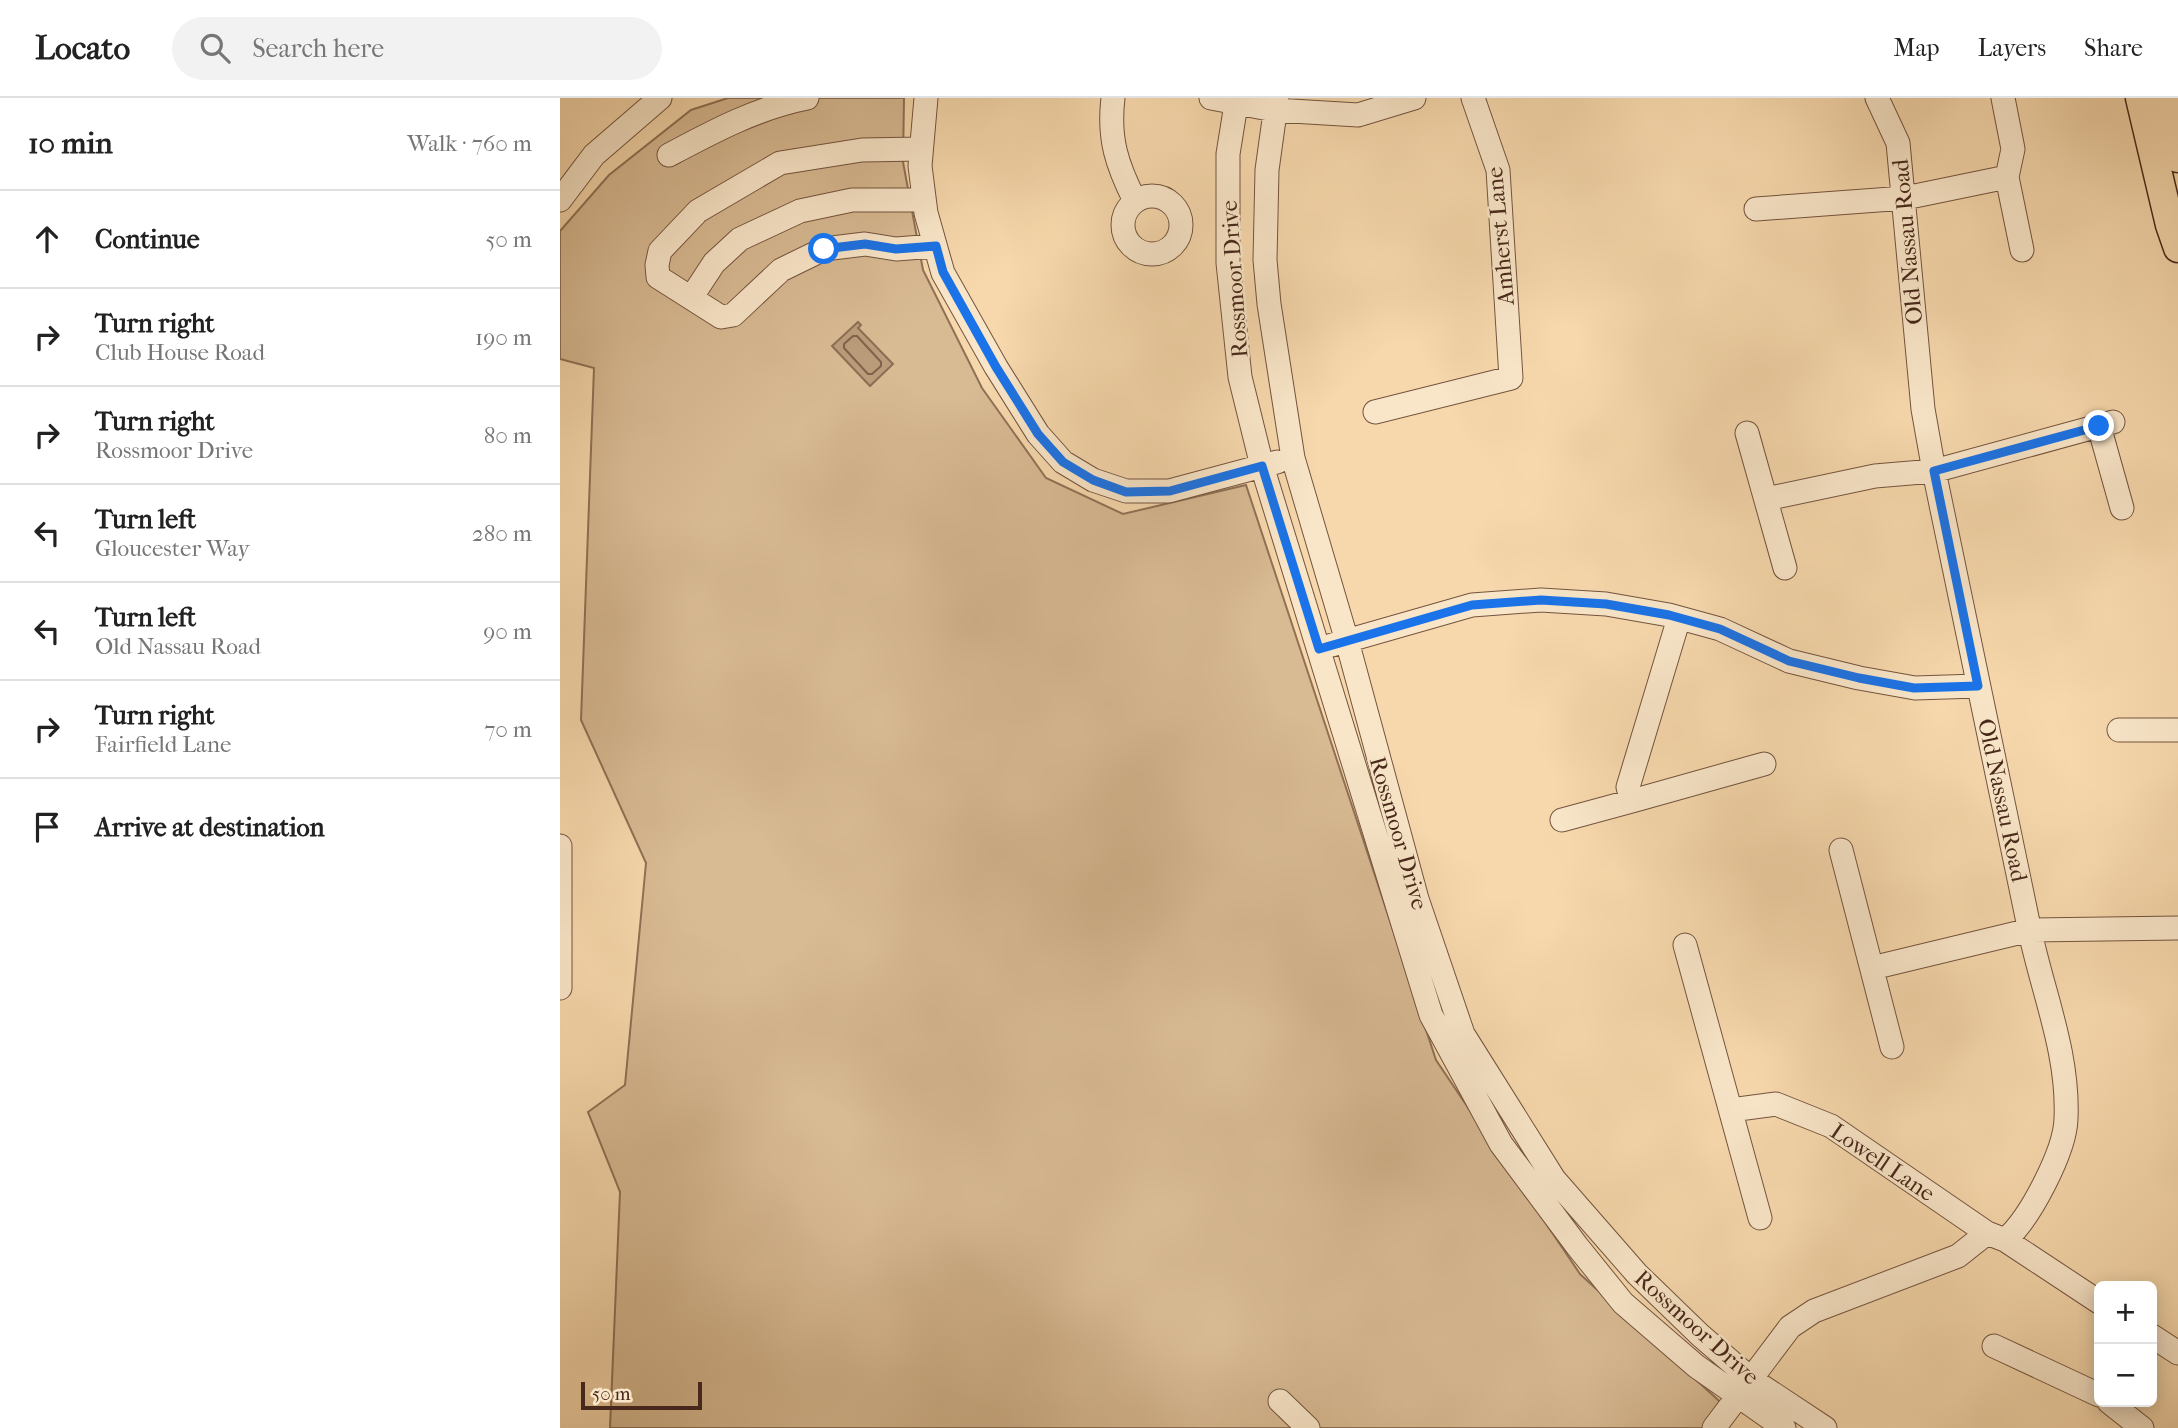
<!DOCTYPE html>
<meta charset="utf-8">
<style>
body{margin:0;font-family:"IM FELL French Canon",serif;background:#f2f2f2;color:#222}
.controls{position:absolute;right:21px;bottom:21px;display:grid;overflow:hidden;border-radius:10px;box-shadow:0 4px 18px #0003}
.controls button{width:63px;height:63px;display:grid;place-items:center;padding:0;border:0;border-bottom:2px solid #e0e0e0;background:#fff;color:#222;font:35px sans-serif}
.scale{position:absolute;left:21px;bottom:18px;width:121px;box-sizing:border-box;padding-left:7px;border:4px solid #48281a;border-top:0;font-size:19px;line-height:24px;white-space:nowrap;color:#48281a;-webkit-text-stroke:5px #f9e6c9;paint-order:stroke}
.stop{position:absolute;width:21px;height:21px;margin:-16px;border:5px solid #1a73e8;border-radius:50%;background:#fff}
.stop.end{background:#1a73e8;border-color:#fff;box-shadow:0 2px 7px #0008}
.list{margin:0;padding:0;list-style:none}
h2{display:flex;justify-content:space-between;align-items:center;height:91px;margin:0;padding:0 28px;font-size:30px}
h2 small{font-size:23px;font-weight:400;color:#767676}
.list li{display:grid;grid-template-columns:46px 1fr auto;gap:21px;align-items:center;box-sizing:border-box;height:98px;padding:0 28px;border-top:2px solid #e0e0e0}
.list b{display:block;font-size:26px;white-space:nowrap}
.list p{margin:0;font-size:23px;white-space:nowrap;color:#767676}
.list em{font-size:23px;font-style:normal;color:#767676}
.icon{flex:none;width:38px;height:38px;fill:none;stroke:currentColor;stroke-width:2;stroke-linecap:round;stroke-linejoin:round}
.map{position:relative;flex:none;width:1618px;height:1330px;overflow:hidden}
header{display:flex;align-items:center;gap:42px;box-sizing:border-box;height:98px;padding:0 35px;background:#fff;border-bottom:2px solid #e0e0e0}
header strong{font-size:33px}
nav{display:flex;gap:38px;margin-inline-start:auto;font-size:24px}
.search{width:490px;height:63px;background:#f2f2f2;display:flex;align-items:center;gap:18px;box-sizing:border-box;padding:0 24px;border-radius:38px;color:#767676;font-size:26px}
main{display:flex}
aside{flex:1;background:#fff}
.map>svg:first-child{display:block}
.green{fill:#d8ba93;stroke:#907156;stroke-width:2}
.water{fill:#bb9c7a;stroke:#8d6e54;stroke-width:2}
.lines{fill:none;stroke-linecap:round;stroke-linejoin:round}
.shore{stroke:#82624a;stroke-width:2}
.minor-casing{stroke:#74543e;stroke-width:25}
.major-casing{stroke:#48281a;stroke-width:31}
.minor{stroke:#f9e6c9;stroke-width:23}
.major{stroke:#f6d8ac;stroke-width:28}
.route{stroke:#1a73e8;stroke-width:9}
.labels{text-anchor:middle;stroke-width:5;stroke-linejoin:round;paint-order:stroke}
.street-label{font-size:23px;fill:#48281a;stroke:#f9e6c9}
</style>
<header>
<strong>Locato</strong>
<div class="search"><svg class="icon" aria-label="search" viewBox="0 0 24 24"><circle cx="10" cy="10" r="6"/><path d="M15 15l6 6"/></svg>Search here</div>
<nav><a>Map</a><a>Layers</a><a>Share</a></nav>
</header>
<main>
<aside>
<h2>10 min<small>Walk · 760 m</small></h2>
<ul class="list">
<li><svg class="icon" aria-label="ahead" viewBox="0 0 24 24"><path d="M12 20V5M6 11l6-6 6 6"/></svg><div><b>Continue</b></div><em>50 m</em></li>
<li><svg class="icon" aria-label="right" viewBox="0 0 24 24"><path d="M7 20v-9h11M14 6l5 5-5 5"/></svg><div><b>Turn right</b><p>Club House Road</p></div><em>190 m</em></li>
<li><svg class="icon" aria-label="right" viewBox="0 0 24 24"><path d="M7 20v-9h11M14 6l5 5-5 5"/></svg><div><b>Turn right</b><p>Rossmoor Drive</p></div><em>80 m</em></li>
<li><svg class="icon" aria-label="left" viewBox="0 0 24 24"><path d="M17 20v-9H6M10 6l-5 5 5 5"/></svg><div><b>Turn left</b><p>Gloucester Way</p></div><em>280 m</em></li>
<li><svg class="icon" aria-label="left" viewBox="0 0 24 24"><path d="M17 20v-9H6M10 6l-5 5 5 5"/></svg><div><b>Turn left</b><p>Old Nassau Road</p></div><em>90 m</em></li>
<li><svg class="icon" aria-label="right" viewBox="0 0 24 24"><path d="M7 20v-9h11M14 6l5 5-5 5"/></svg><div><b>Turn right</b><p>Fairfield Lane</p></div><em>70 m</em></li>
<li><svg class="icon" aria-label="arrive" viewBox="0 0 24 24"><path d="M6 21V4h12l-3 4 3 4H6"/></svg><div><b>Arrive at destination</b></div></li>
</ul>
</aside>
<div class="map">
<svg width="1618" height="1330" viewBox="0 0 1618 1330">
<rect width="100%" height="100%" fill="#f6d8ac"/>
<filter id="stains"><feTurbulence type="fractalNoise" baseFrequency=".00286" numOctaves="4"/><feColorMatrix values="0 0 0 0 .2 0 0 0 0 .09 0 0 0 0 .02 0 0 0 .5 -.17"/></filter>
<radialGradient id="worn" r=".72"><stop offset=".6" stop-color="#630" stop-opacity="0"/><stop offset="1" stop-color="#630" stop-opacity=".3"/></radialGradient>
<path class="green" d="M168,0H344L343,64L363,172L422,290L486,380L563,416L686,387L876,962L1020,1176L1168,1311L1159,1330H50L60,1094L28,1014L65,987L86,765L21,622L34,270L0,261V133L49,77L131,12Z"/>
<path class="water" d="M298,224L301,227L298,230L333,266L310,288L272,248Z"/>
<g class="lines">
<path class="shore" d="M293,238H297L321,264V268L312,276H308L284,250V246Z"/>
<g class="minor-casing">
<path id="minor" d="M366,0L360,68L366,115L383,175L436,269L478,336L503,364L533,382L566,393H609L717,364
M553,0C548,41 557,67 575,103
M651,0L715,12L798,17L854,0
M677,0L668,56V165L680,279L702,368L871,917L941,1046L1017,1148L1063,1205L1136,1268L1224,1330
M717,0L707,72L705,162L709,206L733,360L787,543L857,801L903,936L994,1081L1077,1176L1140,1237L1191,1281L1265,1330
M1317,0L1338,45L1363,311L1374,373C1405,525 1438,677 1469,829C1482,893 1509,954 1506,1021C1505,1053 1470,1121 1445,1142
M1443,0L1453,51L1447,79L1462,152
M361,51L302,52L220,65L138,113L100,153L97,167L98,179L161,219L173,217L221,172L264,151L305,146L336,151L375,148
M109,57C154,33 197,10 247,0
M563 127a29 29 0 1 1 58 0a29 29 0 1 1-58 0Z
M0,102L34,57L100,0
M1196,111L1345,100L1447,79
M131,200L154,165L180,141L240,113L292,102H364
M815,314L951,280L938,72L913,0
M1539,328L1562,410
M1187,335L1225,470
M1206,401L1315,378L1374,373L1553,324
M1119,520L1068,689L1072,703L1204,666
M772,547L912,507L981,502L1046,506L1109,517L1160,531L1229,563L1299,580L1355,590L1418,588
M1559,632H1618
M1002,722L1072,703
M0,748V890
M1281,752L1332,949
M1125,847L1200,1120
M1312,870L1470,832L1618,830
M1171,1012L1216,1006L1271,1028L1427,1135L1445,1142L1539,1204
M1592,1238L1618,1255
M1434,1248L1539,1297
M720,1303L748,1330
M1549,1304L1582,1330
M1154,1330L1230,1229L1254,1213L1398,1158L1427,1135"/>
</g>
<g class="major-casing">
<path id="major" d="M1580,0L1610,127L1618,150
M1604,0L1618,60"/>
</g>
<use href="#minor" class="minor"/>
<use href="#major" class="major"/>
</g>
<g class="lines">
<path class="route" d="M264,151L305,146L336,151L376,148L383,174L436,269L478,336L503,364L533,382L566,394L610,393L702,368L759,551L912,507L981,502L1046,506L1109,517L1160,531L1229,563L1299,580L1354,590L1418,588L1374,373L1539,328"/>
</g>
<g class="labels">
<g class="street-label">
<text transform="translate(940 138) rotate(-95)" y="8">Amherst Lane</text>
<text transform="translate(1347 144) rotate(-95)" y="8">Old Nassau Road</text>
<text transform="translate(674 181) rotate(-94)" y="8">Rossmoor Drive</text>
<text transform="translate(1443 702) rotate(78)" y="8">Old Nassau Road</text>
<text transform="translate(839 735) rotate(74)" y="8">Rossmoor Drive</text>
<text transform="translate(1323 1064) rotate(34)" y="8">Lowell Lane</text>
<text transform="translate(1137 1229) rotate(42)" y="8">Rossmoor Drive</text>
</g>
</g>
<rect width="100%" height="100%" filter="url(#stains)"/>
<rect width="100%" height="100%" fill="url(#worn)"/>
</svg>
<div class="controls">
<button>+</button>
<button>−</button>
</div>
<div class="scale">50 m</div>
<div class="stop" style="left:264px;top:151px"></div>
<div class="stop end" style="left:1539px;top:328px"></div>
</div>
</main>
